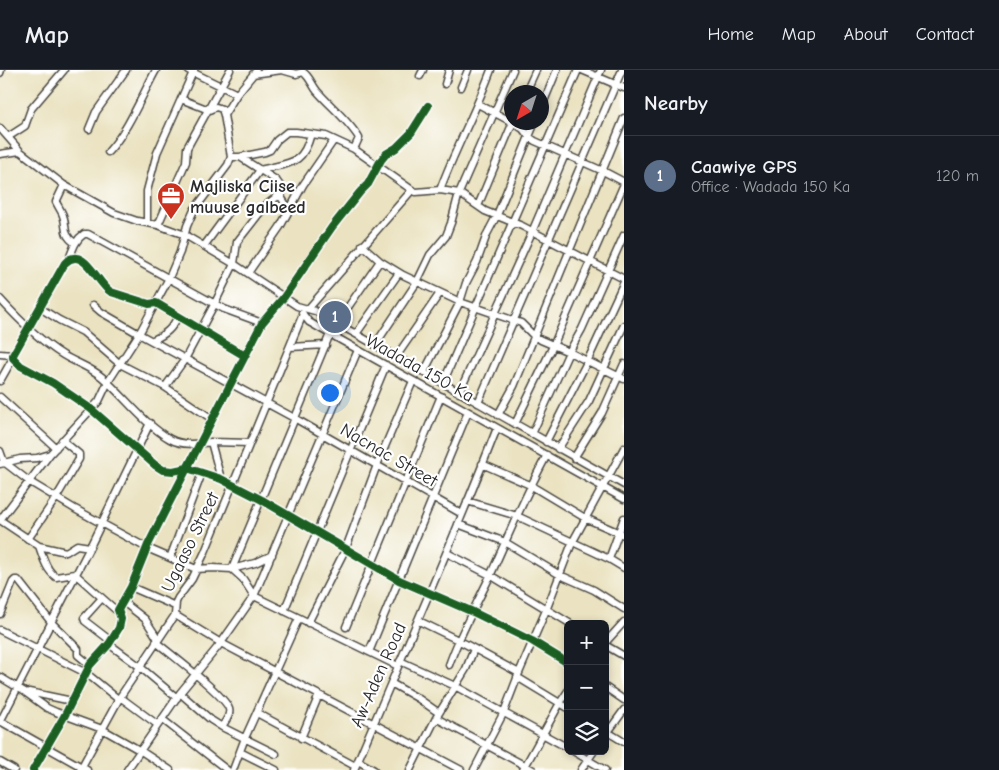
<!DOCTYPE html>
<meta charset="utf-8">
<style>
body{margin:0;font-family:"Comic Neue",sans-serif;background:#20242c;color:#f1f3f6}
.controls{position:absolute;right:15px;bottom:15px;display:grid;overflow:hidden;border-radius:8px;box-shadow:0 2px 8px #0003}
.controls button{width:45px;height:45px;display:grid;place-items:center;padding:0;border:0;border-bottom:1px solid #363941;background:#171b24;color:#f1f3f6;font:25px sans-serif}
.compass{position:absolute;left:504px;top:15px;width:45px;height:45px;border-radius:50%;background:#171b24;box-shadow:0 2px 8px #0003;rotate:219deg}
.you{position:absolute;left:329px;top:322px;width:18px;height:18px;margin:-12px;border:4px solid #fff;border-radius:50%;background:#1a73e8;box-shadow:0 0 0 8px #1a73e833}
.badge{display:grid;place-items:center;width:32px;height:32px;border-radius:50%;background:#c8321e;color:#fff;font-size:16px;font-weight:700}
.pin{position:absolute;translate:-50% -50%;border:2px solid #fff;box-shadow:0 1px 5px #0006}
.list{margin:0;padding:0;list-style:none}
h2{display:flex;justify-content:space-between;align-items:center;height:65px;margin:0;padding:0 20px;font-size:21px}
h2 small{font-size:16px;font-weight:400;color:#9ea1a6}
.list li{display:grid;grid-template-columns:32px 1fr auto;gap:15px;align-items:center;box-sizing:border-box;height:80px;padding:0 20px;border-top:1px solid #363941}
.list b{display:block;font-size:19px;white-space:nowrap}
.list p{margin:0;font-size:16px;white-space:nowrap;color:#9ea1a6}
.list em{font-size:16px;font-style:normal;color:#9ea1a6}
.icon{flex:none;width:28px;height:28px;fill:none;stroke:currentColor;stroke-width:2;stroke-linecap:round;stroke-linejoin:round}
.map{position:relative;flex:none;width:624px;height:700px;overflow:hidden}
header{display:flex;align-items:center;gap:30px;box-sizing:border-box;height:70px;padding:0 25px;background:#171b24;border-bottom:1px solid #363941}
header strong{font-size:24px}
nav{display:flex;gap:28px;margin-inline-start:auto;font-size:18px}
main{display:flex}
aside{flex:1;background:#171b24}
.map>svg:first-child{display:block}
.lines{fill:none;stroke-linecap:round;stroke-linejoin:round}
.minor-casing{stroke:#484641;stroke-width:9}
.minor{stroke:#fff;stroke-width:6}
.cycleway-casing{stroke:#fff;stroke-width:11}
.cycleway{stroke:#1b5e20;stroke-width:8}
.labels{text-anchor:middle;stroke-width:4.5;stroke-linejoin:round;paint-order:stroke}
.poi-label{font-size:18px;font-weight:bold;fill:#2b2b2b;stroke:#fff;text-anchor:start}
.street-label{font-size:18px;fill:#2b2b2b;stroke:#fff}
</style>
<header>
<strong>Map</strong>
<nav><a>Home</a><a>Map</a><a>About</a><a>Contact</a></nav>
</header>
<main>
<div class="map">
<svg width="624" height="700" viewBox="0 0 624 700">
<rect width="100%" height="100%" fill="#fff"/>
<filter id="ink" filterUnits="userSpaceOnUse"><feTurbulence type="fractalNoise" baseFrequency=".02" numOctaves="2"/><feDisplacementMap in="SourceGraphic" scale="10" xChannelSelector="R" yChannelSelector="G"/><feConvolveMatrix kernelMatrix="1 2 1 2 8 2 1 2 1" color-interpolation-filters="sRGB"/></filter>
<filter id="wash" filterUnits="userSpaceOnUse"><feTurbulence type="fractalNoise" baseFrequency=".0096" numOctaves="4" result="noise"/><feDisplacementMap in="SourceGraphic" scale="20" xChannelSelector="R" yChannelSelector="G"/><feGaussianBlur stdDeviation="1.12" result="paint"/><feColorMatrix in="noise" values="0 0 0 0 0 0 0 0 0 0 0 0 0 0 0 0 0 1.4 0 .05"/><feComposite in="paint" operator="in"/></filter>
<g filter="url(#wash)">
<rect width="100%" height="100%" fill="#eae2c0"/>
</g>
<g filter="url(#ink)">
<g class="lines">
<g class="minor-casing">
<path id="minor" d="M188,0L237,24
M582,0L624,18
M0,3L1,0
M253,4L282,0L296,4L303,2C310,7 312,15 317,21C331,37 348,50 359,68L354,79
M420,6L423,0
M445,14L449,0
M461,17L468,0
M526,22L536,0
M478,34L512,52
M542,36L557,0
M224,45L237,24L256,1
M512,52L523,59L529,67L535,71L603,101L624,112
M0,58L20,81L64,115L114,143L137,151L158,155L185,165L234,194L297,236L315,241L624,415
M89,59L96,42L126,0
M8,67L25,56L31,39L64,0
M108,82C129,59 141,27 156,0
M0,84L20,81
M231,87H240L265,82L270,80L277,70L287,62H296L326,66L354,79L412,120
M240,87L276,110L281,117V127L290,141
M64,115L56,132C58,136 60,139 62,143C68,155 61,164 75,173
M440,120C455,79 476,41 491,0
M478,136L513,52
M147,152V121L157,83L194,0
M158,155L186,92L187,78L230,0
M362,175L380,191L403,205L460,232L521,253L534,266L541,270L569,282L624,309
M204,176L260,100C289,92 302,97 311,64
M69,189C73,179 75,170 84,164H88L224,239L262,253
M248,203L280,157L303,115L334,70
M0,229C19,250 39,270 63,285C76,293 90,297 102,307C125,327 144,354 170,369C182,376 198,374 211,372L221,409
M93,235L101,242L139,264L296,349L462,444
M40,238L59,250L83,262L120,294L165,317L212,349
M308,239L412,120L416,122L440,120L459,123L485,141L522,156L624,209
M302,243L309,252L330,264L624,429
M337,253L380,191
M356,264L399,203
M153,270C166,264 172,259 178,246
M375,275L417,212L430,185L446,166L451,153L459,123L513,0
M290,277L326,275
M0,284L13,285
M245,286L156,233L149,234L111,222C97,214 84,174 65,193L13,285V288L21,296L53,313L91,339L155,395L163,400L173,401L187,398L221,409L262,430L399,510L473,542L532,571L568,593
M396,287L440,223
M424,302L460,232L466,213L477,192L487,164L497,145L535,52
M0,311L13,288
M443,313L578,0
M165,317L185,289L215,233L234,194L237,172L266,135L282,123
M459,323L532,162L601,0
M0,327L56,378
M478,333L622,0
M498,345L514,316L624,48
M515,354L553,276L624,114
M532,364L569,282L582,259L624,165
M211,372L250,373
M546,372L587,292L624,212
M558,379L589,331L624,255
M0,381L4,392L30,412L75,439L147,478L196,499L213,498L232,499L243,509L254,526L398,596
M574,388L602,343L624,294
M0,394L20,389L37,388L50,384L99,331L108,312L139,264L169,208L180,182L187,156L194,140L228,95L231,87L224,45L222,39L216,37L209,40L181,29
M482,394L530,415L585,448L624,465
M467,431L517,446L609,489L624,498
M0,450L39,476L66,482L77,475L90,477
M0,450L50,384
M458,454L505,472L560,505L594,520L624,539
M28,469L56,428L79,389V384L62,370
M39,476C43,487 46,500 56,507L75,504L118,542
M447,483L490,505L571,554
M170,488L202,403
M609,489L624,448
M232,499L330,264
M232,499L255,493L272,485
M131,517L175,536
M102,528L84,548L85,551L111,571
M122,531L145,549L158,569
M284,541L386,295
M0,544L13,512L15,510H18L51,552L78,579V585L90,595
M175,545L221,573L461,700
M419,551L458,570L519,603
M308,553L346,478L377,395L413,311
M346,557L441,326
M0,560L86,603L118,629
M156,572C169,583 225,625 229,639C231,645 225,651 222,657
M605,573L624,552
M109,574L139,596L177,628
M605,575L624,586
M369,582L468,342
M400,591L455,616L568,678
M449,595C460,563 477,534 491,504C509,464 526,423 547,385
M0,607L25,622L47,638L56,642L102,659L141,681L170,700
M517,607L568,638
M391,613L419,629L439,643
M605,617L624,630
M29,622L72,631
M180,623L211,650L222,657L276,684
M120,627L158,655
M257,643L355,696
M436,648L533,700
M162,649L227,700
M0,651L87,700
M0,652L90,477L150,353
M606,661L624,672
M605,666L624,640
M301,668L319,625
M573,681L605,700
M240,682L276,700
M358,691L374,700
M0,692L14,700
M33,700L65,645L90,595L109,574L119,558L121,549L118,540L131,517L148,475L164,443L262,253L284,227L332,157L360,122L368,114L381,90L386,84L396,78L411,63L428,36
M80,700L120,627L175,545L176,532L178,528L192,509L205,482L303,244
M127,700L180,623L221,573L254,526L358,280
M233,700L245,668L299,548
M354,700C402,586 452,474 497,358
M410,700L436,648L466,599L474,579
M474,700L504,642L519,603L547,538L572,473L624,378
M523,700L560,633L568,621
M581,700L594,681"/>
</g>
<use href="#minor" class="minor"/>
<g class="cycleway-casing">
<path id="cycleway" d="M245,286L156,233L149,234L111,222C97,214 84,174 65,193L13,285V288L21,296L53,313L91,339L155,395L163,400L173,401L187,398L221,409L262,430L399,510L473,542L532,571L568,593
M33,700L65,645L90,595L109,574L119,558L121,549L118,540L131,517L148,475L164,443L262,253L284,227L332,157L360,122L368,114L381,90L386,84L396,78L411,63L428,36"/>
</g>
<use href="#cycleway" class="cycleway"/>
</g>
</g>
<defs>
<g id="office-pin" transform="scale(1.4375)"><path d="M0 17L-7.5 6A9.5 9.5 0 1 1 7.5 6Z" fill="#c8321e" stroke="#fff"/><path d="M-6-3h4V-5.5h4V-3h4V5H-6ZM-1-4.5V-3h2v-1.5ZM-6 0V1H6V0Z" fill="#fff"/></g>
</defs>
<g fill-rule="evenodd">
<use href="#office-pin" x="171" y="126"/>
</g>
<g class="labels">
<g class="poi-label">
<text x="190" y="122">Majliska Ciise<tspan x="190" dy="21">muuse galbeed</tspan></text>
</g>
<g class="street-label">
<text transform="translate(420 298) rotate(29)" y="6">Wadada 150 Ka</text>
<text transform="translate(389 385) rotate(30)" y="6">Nacnac Street</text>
<text transform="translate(190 472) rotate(-64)" y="6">Ugaaso Street</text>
<text transform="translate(378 605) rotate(-66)" y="6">Aw-Aden Road</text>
</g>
</g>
</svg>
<div class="controls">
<button>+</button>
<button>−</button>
<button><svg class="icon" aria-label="layers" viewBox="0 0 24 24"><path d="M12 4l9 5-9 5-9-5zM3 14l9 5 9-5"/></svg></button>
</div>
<svg class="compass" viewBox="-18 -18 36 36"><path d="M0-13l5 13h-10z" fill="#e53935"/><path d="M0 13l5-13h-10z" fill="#9ea1a6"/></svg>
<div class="you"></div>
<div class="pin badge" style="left:335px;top:247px;background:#5c6f8a">1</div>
</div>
<aside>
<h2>Nearby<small></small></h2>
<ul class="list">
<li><span class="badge" style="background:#5c6f8a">1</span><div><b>Caawiye GPS</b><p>Office · Wadada 150 Ka</p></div><em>120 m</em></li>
</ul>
</aside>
</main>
